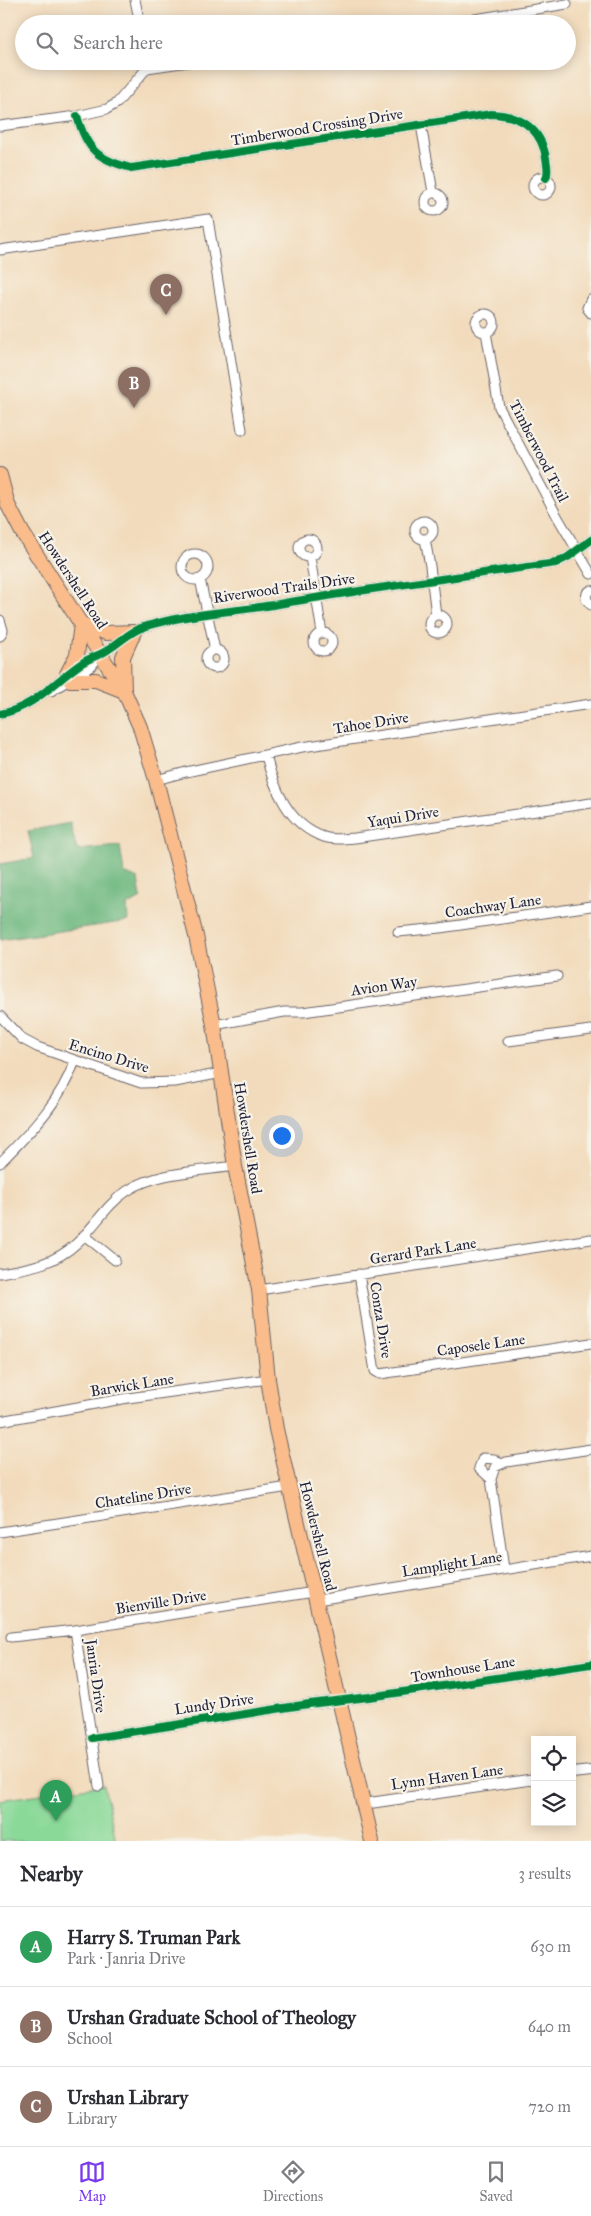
<!DOCTYPE html>
<meta charset="utf-8">
<style>
:root{--surface:#fff;--page:#f2f2f3;--text:#2b2b33;--muted:#7c7c81;--line:#e1e1e2;--accent:#7c3aed}
body{margin:0;font-family:"IM FELL Great Primer",serif;background:var(--page);color:var(--text)}
.controls{position:absolute;right:15px;bottom:15px;display:grid;overflow:hidden;border-radius:0px;box-shadow:0 2px 12px #0003}
.controls button{width:45px;height:45px;display:grid;place-items:center;padding:0;border:0;border-bottom:1px solid var(--line);background:var(--surface);color:var(--text);font:25px sans-serif}
.you{position:absolute;left:281px;top:1135px;width:18px;height:18px;margin:-12px;border:4px solid #fff;border-radius:50%;background:#1a73e8;box-shadow:0 0 0 8px #1a73e833}
.badge{display:grid;place-items:center;width:32px;height:32px;border-radius:50%;background:var(--accent);color:#fff;font-size:16px;font-weight:700}
.pin{position:absolute;translate:-50% -41px;filter:drop-shadow(0 1px 2px #0008)}
.pin::after{content:'';position:absolute;top:26px;width:18px;height:15px;background:inherit;clip-path:polygon(0 0,100% 0,50% 100%)}
.list{margin:0;padding:0;list-style:none}
h2{display:flex;justify-content:space-between;align-items:center;height:65px;margin:0;padding:0 20px;font-size:21px}
h2 small{font-size:16px;font-weight:400;color:var(--muted)}
.list li{display:grid;grid-template-columns:32px 1fr auto;gap:15px;align-items:center;box-sizing:border-box;height:80px;padding:0 20px;border-top:1px solid var(--line)}
.list b{display:block;font-size:19px;white-space:nowrap}
.list p{margin:0;font-size:16px;white-space:nowrap;color:var(--muted)}
.list em{font-size:16px;font-style:normal;color:var(--muted)}
.icon{flex:none;width:28px;height:28px;fill:none;stroke:currentColor;stroke-width:2;stroke-linecap:round;stroke-linejoin:round}
.map{position:relative;flex:none;width:591px;height:1841px;overflow:hidden}
.search{position:absolute;background:var(--surface);box-shadow:0 2px 12px #0003;left:15px;right:15px;top:15px;height:55px;display:flex;align-items:center;gap:12px;box-sizing:border-box;padding:0 18px;border-radius:28px;color:var(--muted);font-size:19px}
.sheet{height:305px;background:var(--surface)}
nav{display:flex;justify-content:space-around;align-items:center;box-sizing:border-box;height:70px;border-top:1px solid var(--line);background:var(--surface);font-size:14px;color:var(--muted)}
nav a{display:grid;justify-items:center;gap:2px}
nav .on{color:var(--accent)}
.map>svg:first-child{display:block}
</style>
<div class="map">
<svg width="591" height="1841" viewBox="0 0 591 1841">
<rect width="100%" height="100%" fill="#f7f3e8"/>
<filter id="ink" filterUnits="userSpaceOnUse"><feTurbulence type="fractalNoise" baseFrequency=".02" numOctaves="2"/><feDisplacementMap in="SourceGraphic" scale="10" xChannelSelector="R" yChannelSelector="G"/><feConvolveMatrix kernelMatrix="1 2 1 2 8 2 1 2 1" color-interpolation-filters="sRGB"/></filter>
<filter id="wash" filterUnits="userSpaceOnUse"><feTurbulence type="fractalNoise" baseFrequency=".0096" numOctaves="4" result="noise"/><feDisplacementMap in="SourceGraphic" scale="20" xChannelSelector="R" yChannelSelector="G"/><feGaussianBlur stdDeviation="1.12" result="paint"/><feColorMatrix in="noise" values="0 0 0 0 0 0 0 0 0 0 0 0 0 0 0 0 0 1.4 0 .05"/><feComposite in="paint" operator="in"/></filter>
<g filter="url(#wash)">
<rect width="100%" height="100%" fill="#f2dbbc"/>
<path fill="#8ad999" stroke="#567e6a" d="M104,1785L116,1841H0V1800Z"/>
<path fill="#6fb981" stroke="#486e5e" d="M70,823L77,850L120,846L124,873L138,879L141,898L127,906L128,921L0,940V864L34,858L28,831Z"/>
</g>
<g filter="url(#ink)">
<g fill="none" stroke-linecap="round" stroke-linejoin="round">
<g stroke="#6b6368" stroke-width="11">
<path id="minor" d="M135,0L140,24
M444,24L567,4
M77,116C87,150 97,159 131,168L491,114C520,115 541,128 546,158C547,165 549,172 546,178
M421,125L433,192
M0,126L77,116L107,109L117,103L147,68L195,61
M533 186a9 9 0 1 1 18 0a9 9 0 1 1-18 0Z
M425 202a9 9 0 1 1 18 0a9 9 0 1 1-18 0Z
M0,250L208,219L242,430
M591,299L587,308L591,313
M476 323a9 9 0 1 1 18 0a9 9 0 1 1-18 0Z
M486,332L499,407L557,516L591,574
M415 530a9 9 0 1 1 18 0a9 9 0 1 1-18 0Z
M425,539L430,566L436,615
M299 548a9 9 0 1 1 18 0a9 9 0 1 1-18 0Z
M182 567a13 13 0 1 1 26 0a13 13 0 1 1-26 0Z
M310,557L322,633
M200,579L215,650
M591,590L587,593L586,599L591,605
M429 624a9 9 0 1 1 18 0a9 9 0 1 1-18 0Z
M0,620L3,630L0,636
M314 642a9 9 0 1 1 18 0a9 9 0 1 1-18 0Z
M206 659a9 9 0 1 1 18 0a9 9 0 1 1-18 0Z
M51,691L90,667L101,655
M0,714C34,708 55,681 82,663C91,657 101,655 109,649C120,642 132,630 144,627C188,613 234,612 279,604C371,588 464,576 556,563L568,557L591,540
M266,755C273,787 289,826 324,837C333,840 344,839 355,838L591,803
M156,780L186,772L302,747L591,704
M398,932L440,928L591,906
M0,1016L22,1039L37,1047L141,1083L175,1082L222,1073
M214,1025L284,1012H303L557,976
M508,1041L591,1030
M0,1163C31,1131 59,1104 75,1061
M84,1235L115,1260
M0,1273C29,1268 55,1264 77,1243C95,1226 107,1204 127,1191C155,1172 203,1171 235,1166
M359,1274L375,1371L380,1374L591,1343
M259,1290L591,1239
M0,1421L128,1398L268,1379
M491,1479L479,1468L483,1458L494,1459L500,1464
M0,1532L289,1487
M504,1569L491,1479L495,1467L506,1462L591,1449
M317,1600L591,1556
M75,1630L99,1786
M11,1637L75,1630L314,1592
M92,1738L309,1704L369,1697L591,1664"/>
</g>
<g stroke="#6b6368" stroke-width="12">
<path id="tertiary" d="M572,1773L591,1771
M363,1804L535,1779"/>
</g>
<g stroke="#6b6368" stroke-width="16">
<path id="primary" d="M0,475L8,505L22,532L124,691L140,727L156,780L196,936L214,1025L235,1166L259,1290L268,1379L276,1429L372,1841
M82,624L106,633L134,632
M67,674L77,655L81,624
M70,680H96L124,691
M124,690L123,657L134,632"/>
</g>
<use href="#minor" stroke="#fff" stroke-width="9"/>
<use href="#tertiary" stroke="#fff" stroke-width="10"/>
<use href="#primary" stroke="#f9bc8a" stroke-width="14"/>
<g stroke="#f7f3e8" stroke-width="11">
<path id="cycleway" d="M77,116C87,150 97,159 131,168L491,114C520,115 541,128 546,158C547,165 549,172 546,178
M0,714C34,708 55,681 82,663C91,657 101,655 109,649C120,642 132,630 144,627C188,613 234,612 279,604C371,588 464,576 556,563L568,557L591,540
M92,1738L309,1704L369,1697L591,1664"/>
</g>
<use href="#cycleway" stroke="#00873e" stroke-width="8"/>
</g>
</g>
<g text-anchor="middle" dominant-baseline="central" stroke-width="4.5" stroke-linejoin="round" paint-order="stroke">
<g font-size="15" fill="#22223b" stroke="#f7f3e8">
<text transform="translate(317 127) rotate(-9)">Timberwood Crossing Drive</text>
<text transform="translate(539 451) rotate(63)">Timberwood Trail</text>
<text transform="translate(73 580) rotate(57)">Howdershell Road</text>
<text transform="translate(284 588) rotate(-8)">Riverwood Trails Drive</text>
<text transform="translate(371 723) rotate(-9)">Tahoe Drive</text>
<text transform="translate(403 817) rotate(-9)">Yaqui Drive</text>
<text transform="translate(493 906) rotate(-8)">Coachway Lane</text>
<text transform="translate(384 986) rotate(-8)">Avion Way</text>
<text transform="translate(109 1056) rotate(17)">Encino Drive</text>
<text transform="translate(248 1138) rotate(81)">Howdershell Road</text>
<text transform="translate(423 1251) rotate(-9)">Gerard Park Lane</text>
<text transform="translate(381 1320) rotate(81)">Conza Drive</text>
<text transform="translate(481 1345) rotate(-8)">Caposele Lane</text>
<text transform="translate(132 1385) rotate(-9)">Barwick Lane</text>
<text transform="translate(143 1496) rotate(-9)">Chateline Drive</text>
<text transform="translate(318 1536) rotate(76)">Howdershell Road</text>
<text transform="translate(452 1564) rotate(-9)">Lamplight Lane</text>
<text transform="translate(161 1602) rotate(-9)">Bienville Drive</text>
<text transform="translate(463 1669) rotate(-9)">Townhouse Lane</text>
<text transform="translate(96 1676) rotate(82)">Janria Drive</text>
<text transform="translate(214 1704) rotate(-8)">Lundy Drive</text>
<text transform="translate(447 1777) rotate(-8)">Lynn Haven Lane</text>
</g>
</g>
</svg>
<div class="controls">
<button><svg class="icon" aria-label="locate" viewBox="0 0 24 24"><circle cx="12" cy="12" r="6"/><path d="M12 2v4M12 18v4M2 12h4M18 12h4"/></svg></button>
<button><svg class="icon" aria-label="layers" viewBox="0 0 24 24"><path d="M12 4l9 5-9 5-9-5zM3 14l9 5 9-5"/></svg></button>
</div>
<div class="you"></div>
<div class="pin badge" style="left:56px;top:1821px;background:#2e9e5b">A</div>
<div class="pin badge" style="left:134px;top:408px;background:#8d6e63">B</div>
<div class="pin badge" style="left:166px;top:315px;background:#8d6e63">C</div>
<div class="search"><svg class="icon" aria-label="search" viewBox="0 0 24 24"><circle cx="10" cy="10" r="6"/><path d="M15 15l6 6"/></svg>Search here</div>
</div>
<section class="sheet">
<h2>Nearby<small>3 results</small></h2>
<ul class="list">
<li><span class="badge" style="background:#2e9e5b">A</span><div><b>Harry S. Truman Park</b><p>Park · Janria Drive</p></div><em>630 m</em></li>
<li><span class="badge" style="background:#8d6e63">B</span><div><b>Urshan Graduate School of Theology</b><p>School</p></div><em>640 m</em></li>
<li><span class="badge" style="background:#8d6e63">C</span><div><b>Urshan Library</b><p>Library</p></div><em>720 m</em></li>
</ul>
</section>
<nav>
<a class="on"><svg class="icon" aria-label="map" viewBox="0 0 24 24"><path d="M3 6l6-2 6 2 6-2v14l-6 2-6-2-6 2zM9 4v14M15 6v14"/></svg>Map</a>
<a><svg class="icon" aria-label="directions" viewBox="0 0 24 24"><path d="M12 3l9 9-9 9-9-9zM9 14v-3h6M13 9l2 2-2 2"/></svg>Directions</a>
<a><svg class="icon" aria-label="saved" viewBox="0 0 24 24"><path d="M7 4h10v16l-5-4-5 4z"/></svg>Saved</a>
</nav>
